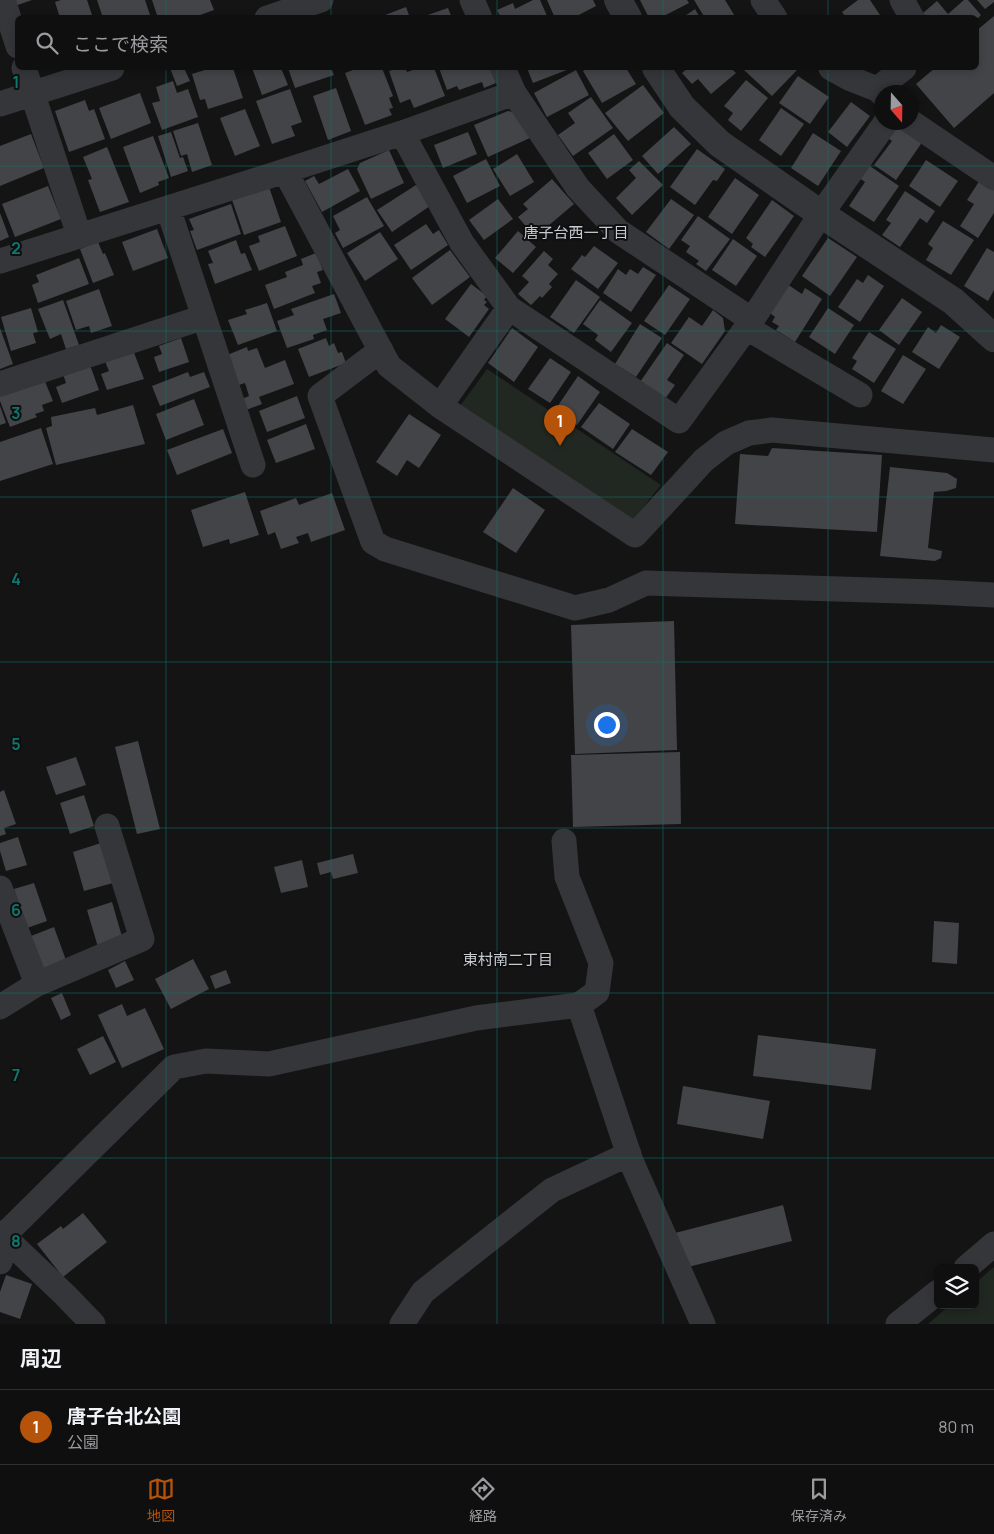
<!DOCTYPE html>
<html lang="ja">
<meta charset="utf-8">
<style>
:root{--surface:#0f0f10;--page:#181819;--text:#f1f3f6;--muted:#9b9c9f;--line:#2f2f30;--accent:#b45309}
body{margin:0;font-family:Manrope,"Noto Sans JP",sans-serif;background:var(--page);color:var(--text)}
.controls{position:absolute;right:15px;bottom:15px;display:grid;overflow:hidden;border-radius:8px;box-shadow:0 2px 8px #0003}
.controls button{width:45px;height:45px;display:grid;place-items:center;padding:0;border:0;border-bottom:1px solid var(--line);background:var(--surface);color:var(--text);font:25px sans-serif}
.compass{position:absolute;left:874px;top:85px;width:45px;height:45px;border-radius:50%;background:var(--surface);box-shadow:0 2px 8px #0003;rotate:160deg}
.you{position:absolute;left:606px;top:724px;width:18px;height:18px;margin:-12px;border:4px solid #fff;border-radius:50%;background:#1a73e8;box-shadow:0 0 0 8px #1a73e833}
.badge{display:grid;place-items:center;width:32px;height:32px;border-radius:50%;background:var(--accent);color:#fff;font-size:16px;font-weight:700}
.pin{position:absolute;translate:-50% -41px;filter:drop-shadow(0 1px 2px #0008)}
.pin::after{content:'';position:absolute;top:26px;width:18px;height:15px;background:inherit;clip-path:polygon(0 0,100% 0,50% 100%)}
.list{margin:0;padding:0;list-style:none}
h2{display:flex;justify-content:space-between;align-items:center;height:65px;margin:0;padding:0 20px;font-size:21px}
h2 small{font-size:16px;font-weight:400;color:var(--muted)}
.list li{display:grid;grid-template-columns:32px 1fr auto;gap:15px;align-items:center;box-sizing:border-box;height:75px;padding:0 20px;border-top:1px solid var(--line)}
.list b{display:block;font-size:19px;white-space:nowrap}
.list p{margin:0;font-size:16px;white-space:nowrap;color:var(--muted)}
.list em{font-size:16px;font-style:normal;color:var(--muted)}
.icon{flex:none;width:28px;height:28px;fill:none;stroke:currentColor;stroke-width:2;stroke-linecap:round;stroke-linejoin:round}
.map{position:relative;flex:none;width:994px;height:1324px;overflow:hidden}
.search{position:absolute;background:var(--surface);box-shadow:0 2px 8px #0003;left:15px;right:15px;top:15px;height:55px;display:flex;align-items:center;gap:12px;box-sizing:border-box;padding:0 18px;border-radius:8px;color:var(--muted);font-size:19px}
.sheet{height:140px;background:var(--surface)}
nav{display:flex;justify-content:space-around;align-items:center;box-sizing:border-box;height:70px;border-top:1px solid var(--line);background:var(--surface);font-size:14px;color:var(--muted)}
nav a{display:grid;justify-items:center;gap:2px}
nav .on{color:var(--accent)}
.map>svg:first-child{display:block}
</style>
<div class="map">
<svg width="994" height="1324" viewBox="0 0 994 1324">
<rect width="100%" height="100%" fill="#141415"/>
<path fill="#202821" d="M487,369L661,485L632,521L460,406Z
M994,1267V1324H928L950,1305H975V1283Z"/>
<path fill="#434448" d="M9,0H32L12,7Z
M61,0H87L93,18H60L55,2Z
M97,0H145L151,18H103Z
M152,0H210L214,10L192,18H158Z
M533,0H540L548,18H501L497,10L513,3L515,9Z
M547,0H593L596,6L573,18H555Z
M640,0H687L689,3L660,18H649Z
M694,0H725L736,18H705Z
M858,0H870L882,18H846L842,12Z
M964,0H968L981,15L978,18H927L923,13L937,1L948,14Z
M977,0H994V2L985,9Z
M406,7L410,18H380V17Z
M448,8L452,18H422V17Z
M695,9L700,18H682Z
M994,16V93L954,128L916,84L935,68H976V31Z
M170,68H184L190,81L177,86Z
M211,68H233L243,98L208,109L205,99L200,100L192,74Z
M252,68H281L288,85L262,95Z
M288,68H331L334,75L295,88Z
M358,68H382L393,96L389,98L393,108L389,109L392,115L365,125L345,73Z
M399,68H405L407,72L419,68H434L445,96L414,108L410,99L400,103L389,71Z
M439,68H490L496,83L484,88L482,82L459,90L457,86L447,90Z
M527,68H572L533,83Z
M589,68H626L636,84L602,103L583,71Z
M688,68H731L736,73L711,94L698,79L692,84L682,73Z
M746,68H799L772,96L744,70Z
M576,70L589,95L547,117L534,93Z
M798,76L829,97L810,124L779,103Z
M746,80L768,98L741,131L728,120L733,113L724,106Z
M173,81L177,93L188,89L198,117L162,130L152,103L160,101L156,87Z
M643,85L664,113L628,141L605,113Z
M336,88L351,131L328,140L313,96Z
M290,89L302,122L291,126L295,136L272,144L256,101Z
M140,93L151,123L111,139L99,108Z
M591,97L613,128L573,156L558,135L575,123L568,113Z
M85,100L89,111L94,109L105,139L69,152L55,111Z
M851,102L870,116L847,147L828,132Z
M781,108L804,124L781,156L759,140Z
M245,109L260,146L235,156L220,118Z
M508,111L522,114L532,137L488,157L474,125Z
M198,123L212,165L192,172L187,154L181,156L173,131Z
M898,123L923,141L896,180L874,165L892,141L888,138Z
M674,127L691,144L658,174L642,156Z
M171,132L180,158L183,157L188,171L171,177L158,136Z
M468,132L477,154L443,168L434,145Z
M813,133L841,151L818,186L791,168Z
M31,134L44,168L0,186V146Z
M614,134L633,160L607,179L588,153Z
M153,136L169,178L158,182L159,185L140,193L123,147Z
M107,147L129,202L100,212L88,180L92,179L83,157Z
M697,149L725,169L717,181L713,180L695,205L670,187Z
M389,150L404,183L371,199L357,169L360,163Z
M517,154L534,182L510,196L493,169Z
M486,159L500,186L467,203L453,176Z
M926,160L958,181L940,207L909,186Z
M639,161L663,185L632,215L616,198L636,178L629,170Z
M864,162L899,186L874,222L849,206L865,182L855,175Z
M348,169L360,191L322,212L305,181L314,176L319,184Z
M735,178L759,195L732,234L708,217Z
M552,179L574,204L535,237L518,217L528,209L523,204Z
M980,180L994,189V213L978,238L960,226L974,204L967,200Z
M268,184L281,222L244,235L231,197Z
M416,185L430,206L392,232L377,210Z
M48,186L61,219L15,237L2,204Z
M905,191L935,211L927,223L920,218L900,247L882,235L891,223L886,220Z
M367,197L384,226L343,248L335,233L340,230L333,216Z
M498,199L513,219L484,240L469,220Z
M671,199L694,215L669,249L646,232Z
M772,200L794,216L765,257L751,247L753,244L746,238Z
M231,204L241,234L197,250L190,231L194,230L189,219Z
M0,213L9,237L0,241Z
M698,216L730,239L706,271L696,264L699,261L686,252L690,246L681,240Z
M943,221L974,240L951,275L926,260L933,248L928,244Z
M426,224L433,234L439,230L448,245L411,270L394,245Z
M285,226L297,256L259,271L249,246L260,242L258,236Z
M157,229L168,258L133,271L122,242Z
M518,231L536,247L513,273L495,258Z
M380,232L398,259L365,281L347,253Z
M828,238L857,257L830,296L802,276Z
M733,239L757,256L736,286L712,270Z
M236,240L241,254L245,253L252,270L215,284L208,264L213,263L208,251Z
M98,242L103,254L105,253L114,275L93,283L80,249Z
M594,246L618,263L598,289L571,269L582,255L585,257Z
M987,248L994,252V290L988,301L964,286Z
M450,250L470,277L432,305L412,278Z
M544,251L553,259L548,265L558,274L549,284L552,287L542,298L540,296L531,305L518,294L529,282L522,276Z
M316,253L323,270L317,272L321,283L312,286L315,293L274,309L265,285L287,277L285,272L303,265L301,259Z
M79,258L89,284L38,303L32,285L39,282L36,275Z
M643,267L656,275L631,312L603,293L618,269L626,275L630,269L638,274Z
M868,275L884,286L860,322L838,307L857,279L863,283Z
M576,280L600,297L574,333L550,317Z
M471,284L487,296L484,300L487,302L484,305L489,309L469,337L445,319Z
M787,284L802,294L805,288L822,299L795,342L776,330L779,326L772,322L775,317L769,312Z
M669,285L690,299L665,335L644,321Z
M99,289L112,326L91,333L89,326L76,330L66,301Z
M334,294L341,313L323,319L327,330L313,335L314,339L287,348L277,321L294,315L291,309Z
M902,298L922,312L899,345L879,330Z
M63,300L79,345L66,349L61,334L50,339L38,309Z
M600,300L632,323L611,352L595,340L598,335L583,324Z
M267,303L277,331L238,345L228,320L247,314L245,310Z
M31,308L38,332L33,333L36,343L11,351L1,317Z
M828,308L854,325L835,354L809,337Z
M713,310L723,318L725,331L702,364L671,343L689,317L702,326Z
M640,324L662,338L636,377L615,364Z
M941,325L960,337L939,369L912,352L928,327L936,333Z
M0,328L13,364L0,369Z
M512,328L538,347L514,382L488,363Z
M869,332L896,349L874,383L852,369L857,361L852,358Z
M181,338L189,362L159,372L154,357L162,354L159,346Z
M326,338L329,346L334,343L338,353L342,352L346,363L309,377L298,349Z
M667,343L684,355L667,380L675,385L665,399L640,382Z
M247,347L248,351L257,348L265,368L285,360L294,384L259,397L262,404L246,410L242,399L249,396L245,383L239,385L227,355Z
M133,350L144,379L107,390L101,374L109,371L104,359Z
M903,355L926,369L903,404L881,391Z
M550,358L571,372L550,403L528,389Z
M90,365L99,390L62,403L56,387L66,383L63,374Z
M188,372L190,377L204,372L210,387L160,406L152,386Z
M578,376L600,392L577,425L555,410Z
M44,379L53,401L42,405L44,411L35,414L37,417L10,427L0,401V395Z
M297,396L305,418L267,432L259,411Z
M194,399L204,425L166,440L156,414Z
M599,403L630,424L613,449L581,427Z
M133,405L145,444L56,465L46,428L52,426L51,417L95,408L97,415Z
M0,406L6,423L0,425Z
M409,414L441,435L419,468L407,460L397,476L376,462Z
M306,424L315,449L276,463L267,440Z
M41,428L53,464L0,481V442Z
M223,429L232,453L177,475L167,450Z
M632,429L668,452L651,475L615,452Z
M772,448L882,455L877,532L735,524L740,454L768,456Z
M890,467L947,473L957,479L956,488L946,491L934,492L928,548L942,551L941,558L935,561L880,556Z
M513,488L545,510L516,553L483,532Z
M245,492L259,535L230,544L229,539L203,547L191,510Z
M332,493L345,530L311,542L308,533L296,537L299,543L281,549L275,532L268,535L260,511L296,498L299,505Z
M674,621L677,750L575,754L571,625Z
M138,741L160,829L137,834L115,747Z
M680,752L681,824L573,827L571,755Z
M76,757L86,785L56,795L46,767Z
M4,790L16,824L4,828L6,834L0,836V792Z
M84,795L94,826L70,834L60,803Z
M18,837L27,865L6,871L0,851V843Z
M101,843L113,883L84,891L73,852Z
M353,854L358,873L333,879L331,872L320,875L317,863Z
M302,860L308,887L281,893L274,867Z
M34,883L47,921L27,928L14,889Z
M112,902L123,940L98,947L87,910Z
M934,921L959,923L957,964L932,962Z
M54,927L67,963L43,971L31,936Z
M193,959L209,989L171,1009L155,979Z
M125,961L134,980L116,988L108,970Z
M226,970L231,983L215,989L210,976Z
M62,993L71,1015L61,1020L51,998Z
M122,1004L127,1016L145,1008L164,1049L122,1068L98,1015Z
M758,1035L876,1049L871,1090L753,1076Z
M103,1036L116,1062L90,1075L77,1049Z
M683,1086L770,1101L763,1139L677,1124Z
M783,1205L792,1241L684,1268L675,1233Z
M83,1213L107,1242L63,1277L37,1244L61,1226L63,1229Z
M6,1275L32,1284L20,1319L0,1312V1292Z"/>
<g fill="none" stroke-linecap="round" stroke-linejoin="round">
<path stroke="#35363a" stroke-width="25" d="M3,0L18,46
M472,0L480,18
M763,0L775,18
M902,0L912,18
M267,18L321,0
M24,68L79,235
M503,68L514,93L578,188L618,231L752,320
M831,68L849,78L877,89L882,94
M877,89L904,68
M0,104L112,68
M911,122L994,178
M402,133L462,243L509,308L679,421L752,320L821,214L886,122
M285,171L389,366L440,406L635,535L704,460L726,443L749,433L772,430L994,450
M168,208L253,465
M0,261L285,171L402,133L514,93
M747,328L860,395
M381,350L320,396L373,542L385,549L575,608L609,600L646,583L934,592L994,595
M0,384L204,317
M440,406L509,308
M564,841L567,877L601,963L597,992L579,1005
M0,888L37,984
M0,1007L37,984L142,939L107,826
M0,1233L65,1295L93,1324
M3,1236L174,1067L206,1061L269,1064L476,1018L579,1005L631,1161L703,1324
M0,1262L7,1240
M966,1268L994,1244
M402,1324L423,1292L552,1190L629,1154
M898,1324L938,1292"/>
<path stroke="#35363a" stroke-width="28" d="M618,0L628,18
M656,68L682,107L720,144L821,214L953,301L994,338"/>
</g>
<path fill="none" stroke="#0f766e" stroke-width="1" stroke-opacity="0.55" d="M166,0V18M331,0V18M497,0V18M663,0V18M828,0V18M166,68V1324M331,68V1324M497,68V1324M663,68V1324M828,68V1324M0,166H994M0,331H994M0,497H994M0,662H994M0,828H994M0,993H994M0,1158H994"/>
<g text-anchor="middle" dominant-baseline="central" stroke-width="4" stroke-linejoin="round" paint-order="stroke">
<g font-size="15" fill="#c7cbd1" stroke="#0f0f10">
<text x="576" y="232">唐子台西一丁目</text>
<text x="508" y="959">東村南二丁目</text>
</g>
</g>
<g font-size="16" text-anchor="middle" font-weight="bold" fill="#0f766e" stroke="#0f0f10" stroke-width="4" stroke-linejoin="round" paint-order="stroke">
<text x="16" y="88">1</text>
<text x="16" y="254">2</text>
<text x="16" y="419">3</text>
<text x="16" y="585">4</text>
<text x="16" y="750">5</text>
<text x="16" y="916">6</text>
<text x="16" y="1081">7</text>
<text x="16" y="1247">8</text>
</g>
</svg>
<div class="controls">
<button><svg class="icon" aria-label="layers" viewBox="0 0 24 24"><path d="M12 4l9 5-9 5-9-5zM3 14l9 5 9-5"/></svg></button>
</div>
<svg class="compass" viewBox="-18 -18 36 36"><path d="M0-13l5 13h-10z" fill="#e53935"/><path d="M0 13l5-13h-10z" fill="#9b9c9f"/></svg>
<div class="you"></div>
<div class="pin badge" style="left:560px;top:446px">1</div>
<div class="search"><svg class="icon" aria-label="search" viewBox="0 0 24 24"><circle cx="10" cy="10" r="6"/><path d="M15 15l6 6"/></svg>ここで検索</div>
</div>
<section class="sheet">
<h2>周辺<small></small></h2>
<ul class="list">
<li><span class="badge">1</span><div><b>唐子台北公園</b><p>公園</p></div><em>80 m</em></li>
</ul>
</section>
<nav>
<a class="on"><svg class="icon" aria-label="map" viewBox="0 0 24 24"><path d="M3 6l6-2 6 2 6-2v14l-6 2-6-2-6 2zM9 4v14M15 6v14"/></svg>地図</a>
<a><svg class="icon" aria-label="directions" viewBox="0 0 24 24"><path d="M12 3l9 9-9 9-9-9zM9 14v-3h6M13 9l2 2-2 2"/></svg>経路</a>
<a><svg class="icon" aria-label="saved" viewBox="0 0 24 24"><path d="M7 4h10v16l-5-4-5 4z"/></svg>保存済み</a>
</nav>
